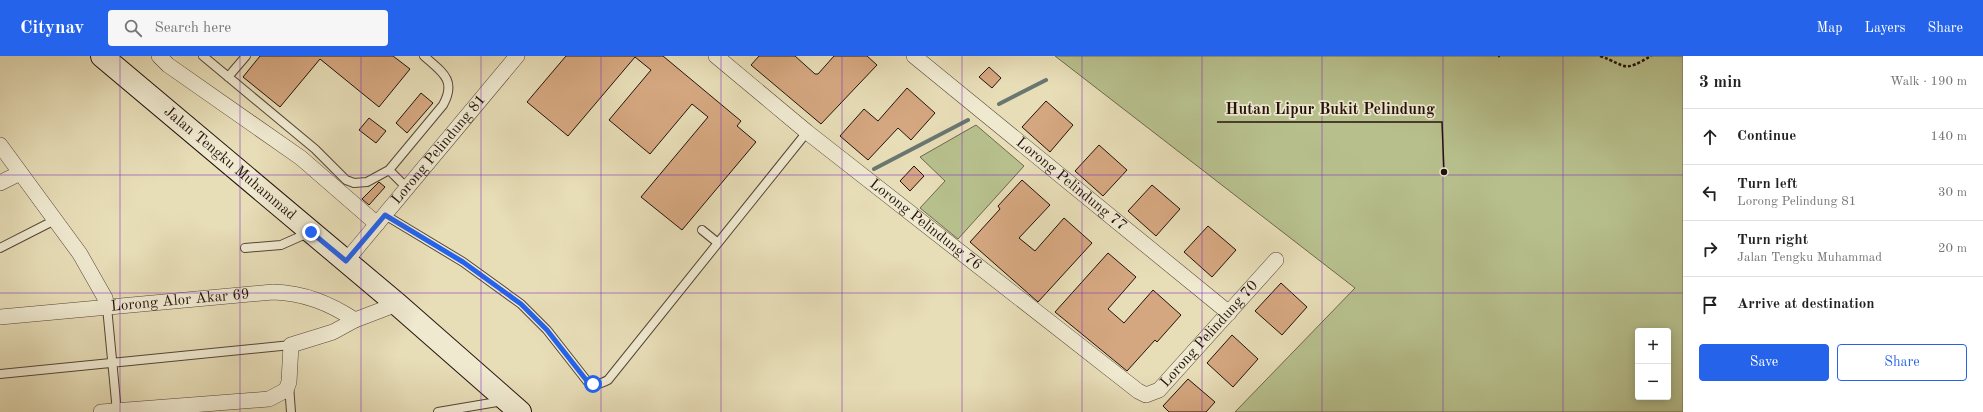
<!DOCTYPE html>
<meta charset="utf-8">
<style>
:root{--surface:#fff;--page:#f6f6f6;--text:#222;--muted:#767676;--line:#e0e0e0;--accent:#2563eb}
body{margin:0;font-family:"Old Standard TT",serif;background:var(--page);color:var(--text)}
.controls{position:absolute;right:12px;bottom:12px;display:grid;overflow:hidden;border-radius:4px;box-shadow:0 2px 10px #0003}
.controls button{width:36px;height:36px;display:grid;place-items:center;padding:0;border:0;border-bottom:1px solid var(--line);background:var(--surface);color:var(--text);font:20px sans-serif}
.stop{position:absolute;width:12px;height:12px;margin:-9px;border:3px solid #2563eb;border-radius:50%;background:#fff}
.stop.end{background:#2563eb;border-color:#fff;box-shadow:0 1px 4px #0008}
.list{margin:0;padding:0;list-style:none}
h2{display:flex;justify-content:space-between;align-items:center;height:52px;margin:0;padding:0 16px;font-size:17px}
h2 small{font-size:13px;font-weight:400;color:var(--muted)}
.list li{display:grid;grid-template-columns:26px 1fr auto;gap:12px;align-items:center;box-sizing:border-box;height:56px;padding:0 16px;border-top:1px solid var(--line)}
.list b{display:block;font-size:15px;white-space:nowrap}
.list p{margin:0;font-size:13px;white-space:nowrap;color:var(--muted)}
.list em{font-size:13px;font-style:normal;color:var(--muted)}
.actions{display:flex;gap:8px;padding:12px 16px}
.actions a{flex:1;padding:9px 0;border:1px solid var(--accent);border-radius:4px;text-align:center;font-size:14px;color:var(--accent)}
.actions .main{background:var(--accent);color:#fff}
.icon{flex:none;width:22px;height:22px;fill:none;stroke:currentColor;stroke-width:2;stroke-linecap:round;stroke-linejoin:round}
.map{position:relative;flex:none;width:1683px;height:356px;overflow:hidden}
header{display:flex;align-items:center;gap:24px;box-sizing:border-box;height:56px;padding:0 20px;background:var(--accent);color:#fff}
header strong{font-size:19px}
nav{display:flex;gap:22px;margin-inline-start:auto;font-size:14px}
.search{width:280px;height:36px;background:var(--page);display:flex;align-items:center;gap:10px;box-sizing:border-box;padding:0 14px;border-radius:4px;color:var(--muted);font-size:15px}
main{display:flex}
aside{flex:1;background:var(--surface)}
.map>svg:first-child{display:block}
</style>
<header>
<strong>Citynav</strong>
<div class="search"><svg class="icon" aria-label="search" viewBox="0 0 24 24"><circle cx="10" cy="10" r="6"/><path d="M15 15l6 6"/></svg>Search here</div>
<nav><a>Map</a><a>Layers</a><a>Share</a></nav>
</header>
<main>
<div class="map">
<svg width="1683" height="356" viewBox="0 0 1683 356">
<rect width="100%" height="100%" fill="#e7ddb7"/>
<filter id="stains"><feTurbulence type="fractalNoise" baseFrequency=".005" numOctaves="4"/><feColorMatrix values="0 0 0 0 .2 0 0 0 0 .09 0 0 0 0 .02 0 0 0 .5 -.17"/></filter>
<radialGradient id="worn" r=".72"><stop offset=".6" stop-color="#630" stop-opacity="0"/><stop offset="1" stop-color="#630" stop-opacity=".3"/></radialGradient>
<path fill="#b7c08d" stroke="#6d694c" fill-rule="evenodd" d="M1055,0H1683V356H1235L1355,232ZM1638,275H1668V341H1638Z
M976,69L1024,110L958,183L920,152L945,125L920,101Z"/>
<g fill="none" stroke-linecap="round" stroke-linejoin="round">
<path stroke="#697770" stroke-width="4" d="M999,48L1046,24
M874,113L968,64"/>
</g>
<path fill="#d5a780" stroke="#23120b" d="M260,0H393L410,13L379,51L320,3L280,51L243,21Z
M566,0H663L741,65L737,70L756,86L682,174L641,141L708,61L692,48L650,98L609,64L651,14L635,1L568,80L527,46Z
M759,0H795L815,18H818L834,0H867L877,9L821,68L751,9Z
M989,11L1001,22L992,32L979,21Z
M907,32L935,57L911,84L898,72L868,104L840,80L864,53L878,65Z
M421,37L433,47L407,77L396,67Z
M1046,45L1073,69L1050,96L1022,71Z
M369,62L386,75L376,87L359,74Z
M1099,89L1127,114L1103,140L1075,115Z
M914,110L924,120L910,135L900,125Z
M1022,124L1050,149L1019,182L1035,195L1064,162L1092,187L1038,246L970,186L1000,153L998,150Z
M379,126L385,131L369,149L362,143Z
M1152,129L1180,153L1156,180L1128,155Z
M1208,170L1236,194L1212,221L1184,196Z
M1108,197L1136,221L1108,253L1124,267L1153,234L1181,259L1157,286L1155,284L1127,315L1055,256Z
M1281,227L1307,251L1282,279L1255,255Z
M1232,279L1258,303L1233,331L1207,307Z
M1188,323L1215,346L1206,356H1169L1163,350Z"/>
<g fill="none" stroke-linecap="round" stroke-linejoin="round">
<g stroke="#544536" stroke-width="10">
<path id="service" d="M203,0L315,93L346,124L354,127L367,126L389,114L443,49C457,24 442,16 424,0
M228,21L246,0
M389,114L407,132
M385,159L463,206L521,248L547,274L587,325C595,330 600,328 608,324L807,76
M702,174L718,187
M0,192L55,164
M245,192L281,189L308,177
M107,251L117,356
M0,318L291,289
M289,329L291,356
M438,356L503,345"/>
</g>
<g stroke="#544536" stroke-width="16">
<g id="minor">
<path d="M159,0L168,9L301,102L377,168"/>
<path id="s1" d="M716,0L807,76L1138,335L1146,339L1159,334L1276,204"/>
<path id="s2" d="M914,0L1229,257"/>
<path d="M0,89L80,198L105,242L107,251"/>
<path d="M0,127L20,117"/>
<path id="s3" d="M346,205L517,0"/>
<path id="s4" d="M0,261L273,236C304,237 329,247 355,264"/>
<path d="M101,356L269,343L286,334L289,326L291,289L333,276L355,264L397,248"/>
</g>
</g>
<g stroke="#23120b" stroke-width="24">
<g id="secondary">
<path id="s5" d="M102,0L397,248L520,356"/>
</g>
</g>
<path stroke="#23120b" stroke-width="2.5" stroke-dasharray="3 2" stroke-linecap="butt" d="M1498,0H1500
M1600,0C1628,10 1622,17 1651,0"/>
<use href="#service" stroke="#efe9d0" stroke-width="8"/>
<use href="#minor" stroke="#efe9d0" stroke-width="15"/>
<use href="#secondary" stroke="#efe9d0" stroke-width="22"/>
</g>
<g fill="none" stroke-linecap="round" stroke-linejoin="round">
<path stroke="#2563eb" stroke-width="5" d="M311,176L346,205L385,159L463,206L521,248L547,274L587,325L593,328"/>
</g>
<path fill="none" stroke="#7b2cbf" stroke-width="1" stroke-opacity="0.55" d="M120,0V356M240,0V356M361,0V356M481,0V356M601,0V356M721,0V356M842,0V356M962,0V356M1082,0V356M1202,0V356M1322,0V356M1443,0V356M1563,0V356M0,119H1683M0,237H1683"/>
<g text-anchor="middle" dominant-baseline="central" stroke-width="3.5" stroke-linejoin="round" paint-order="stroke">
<g font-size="15" fill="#23120b" stroke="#efe9d0">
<text stroke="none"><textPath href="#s3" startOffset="145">Lorong Pelindung 81</textPath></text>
<text stroke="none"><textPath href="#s5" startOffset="167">Jalan Tengku Muhammad</textPath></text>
<text stroke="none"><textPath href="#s2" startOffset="203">Lorong Pelindung 77</textPath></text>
<text stroke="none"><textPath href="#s1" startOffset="269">Lorong Pelindung 76</textPath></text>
<text stroke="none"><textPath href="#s4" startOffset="181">Lorong Alor Akar 69</textPath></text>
<text stroke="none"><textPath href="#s1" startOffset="637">Lorong Pelindung 70</textPath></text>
</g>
</g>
<path fill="none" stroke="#23120b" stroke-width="1.5" d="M1444 116L1442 66H1217"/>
<circle fill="#23120b" stroke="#efe9d0" stroke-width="1.5" cx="1444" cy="116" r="4"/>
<g font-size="16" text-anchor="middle" font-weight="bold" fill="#23120b" stroke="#efe9d0" stroke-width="3.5" stroke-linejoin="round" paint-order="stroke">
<text x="1330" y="58">Hutan Lipur Bukit Pelindung</text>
</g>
<rect width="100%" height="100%" filter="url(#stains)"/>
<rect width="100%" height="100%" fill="url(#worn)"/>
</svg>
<div class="controls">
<button>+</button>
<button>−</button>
</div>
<div class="stop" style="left:593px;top:328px"></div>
<div class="stop end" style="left:311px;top:176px"></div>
</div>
<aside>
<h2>3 min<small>Walk · 190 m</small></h2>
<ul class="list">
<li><svg class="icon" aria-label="ahead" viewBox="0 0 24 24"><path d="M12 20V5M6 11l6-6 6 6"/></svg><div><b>Continue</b></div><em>140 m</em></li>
<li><svg class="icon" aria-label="left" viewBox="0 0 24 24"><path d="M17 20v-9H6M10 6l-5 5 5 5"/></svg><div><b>Turn left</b><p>Lorong Pelindung 81</p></div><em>30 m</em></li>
<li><svg class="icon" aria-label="right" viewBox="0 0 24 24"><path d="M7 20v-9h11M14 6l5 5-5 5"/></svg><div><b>Turn right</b><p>Jalan Tengku Muhammad</p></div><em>20 m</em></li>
<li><svg class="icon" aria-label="arrive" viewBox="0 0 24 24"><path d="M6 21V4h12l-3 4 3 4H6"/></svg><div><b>Arrive at destination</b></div></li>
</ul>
<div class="actions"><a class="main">Save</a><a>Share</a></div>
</aside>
</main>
